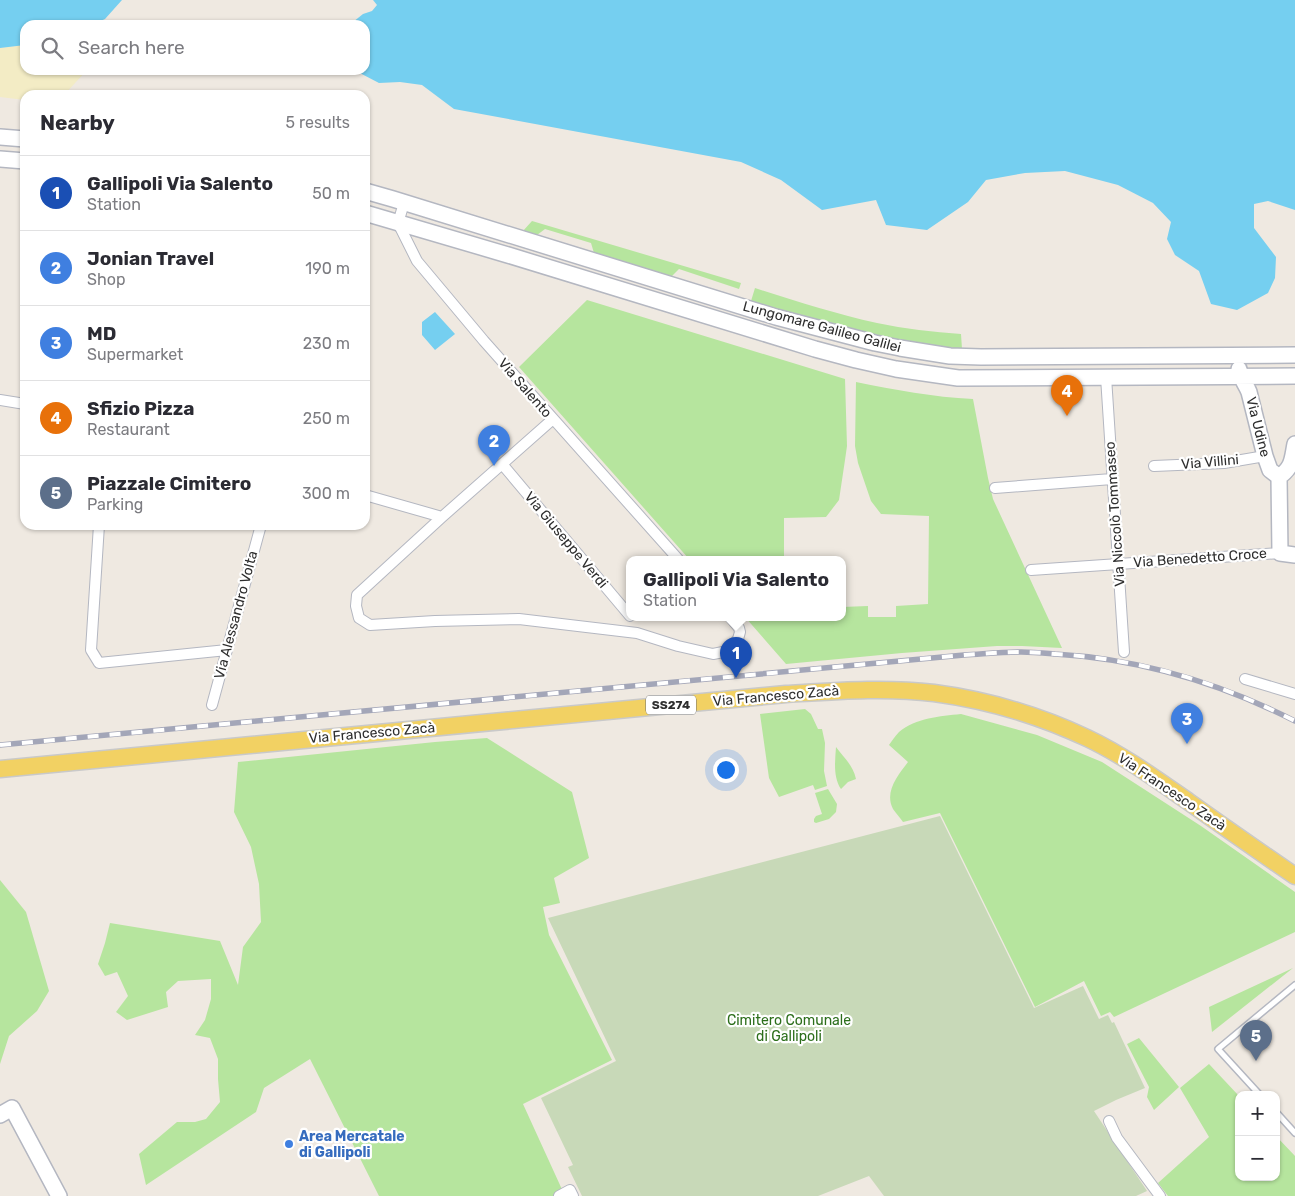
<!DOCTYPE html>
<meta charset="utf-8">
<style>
:root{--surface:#fff;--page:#f7f7f7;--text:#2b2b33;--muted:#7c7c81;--line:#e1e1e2;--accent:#ea580c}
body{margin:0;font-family:Rubik,sans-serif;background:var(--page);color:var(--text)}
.controls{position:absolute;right:15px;bottom:15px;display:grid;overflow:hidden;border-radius:10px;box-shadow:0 1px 4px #0004}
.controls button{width:45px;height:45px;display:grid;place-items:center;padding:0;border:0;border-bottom:1px solid var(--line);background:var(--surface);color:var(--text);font:25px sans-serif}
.you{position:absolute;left:725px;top:769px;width:18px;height:18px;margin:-12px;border:4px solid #fff;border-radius:50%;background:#1a73e8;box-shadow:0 0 0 8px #1a73e833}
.badge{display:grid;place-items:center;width:32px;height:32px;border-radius:50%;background:var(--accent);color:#fff;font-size:16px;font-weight:700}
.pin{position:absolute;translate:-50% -41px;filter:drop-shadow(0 1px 2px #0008)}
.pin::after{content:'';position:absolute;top:26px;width:18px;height:15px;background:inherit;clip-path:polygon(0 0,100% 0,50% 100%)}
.popup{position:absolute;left:626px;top:556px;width:220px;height:65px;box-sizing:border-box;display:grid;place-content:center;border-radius:10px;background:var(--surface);filter:drop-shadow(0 1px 4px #0005);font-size:16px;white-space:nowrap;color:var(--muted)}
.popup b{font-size:19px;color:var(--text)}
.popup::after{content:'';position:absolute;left:50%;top:100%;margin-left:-10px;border:10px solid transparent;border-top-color:var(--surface)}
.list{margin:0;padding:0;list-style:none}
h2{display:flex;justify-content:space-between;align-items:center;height:65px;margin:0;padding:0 20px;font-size:21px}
h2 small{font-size:16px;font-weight:400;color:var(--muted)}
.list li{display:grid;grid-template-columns:32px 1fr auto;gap:15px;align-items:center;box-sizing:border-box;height:75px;padding:0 20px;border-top:1px solid var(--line)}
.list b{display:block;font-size:19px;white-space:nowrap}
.list p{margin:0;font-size:16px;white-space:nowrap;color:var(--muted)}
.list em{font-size:16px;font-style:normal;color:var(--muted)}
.icon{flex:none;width:28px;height:28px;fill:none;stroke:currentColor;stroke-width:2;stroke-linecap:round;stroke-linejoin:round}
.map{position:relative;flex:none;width:1295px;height:1196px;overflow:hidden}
.search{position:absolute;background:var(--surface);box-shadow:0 1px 4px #0004;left:20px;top:20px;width:350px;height:55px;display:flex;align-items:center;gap:12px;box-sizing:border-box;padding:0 18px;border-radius:15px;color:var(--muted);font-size:19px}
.panel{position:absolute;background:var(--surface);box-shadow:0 1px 4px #0004;left:20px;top:90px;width:350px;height:440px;border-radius:15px}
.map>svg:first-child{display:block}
</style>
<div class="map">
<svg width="1295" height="1196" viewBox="0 0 1295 1196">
<rect width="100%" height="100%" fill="#efe9e1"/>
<path fill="#b6e59e" d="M532,221L741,283L739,289L679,269L671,277L594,253L591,243L545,229L537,235L522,232Z
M755,288C795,301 836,314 877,323C905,329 933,332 961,334L962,349C941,346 920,344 900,341C849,331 800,316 751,301Z
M587,300L845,379L847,446L845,460L839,500L826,517L784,518V559H689L519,367Z
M856,382C895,390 933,397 973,399L988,478L993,499L1062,648L1022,646H997L902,653L786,664L745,617H842V607L868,606V617H896V606L928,604L929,516L881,514L871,501L858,463L855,446Z
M805,709L811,714L818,729H822L825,743L824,771L827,786L815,790L813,785L779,797L769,778L760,714Z
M961,714L1037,735L1102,762L1201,826L1295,892V932L1114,1017L1110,1012L1101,1016L1084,981L1035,1007L940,813L903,822C900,818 896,813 893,809C884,792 898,775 908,762L889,745C892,741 895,736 899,732C916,718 940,716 961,714Z
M487,738L572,792L589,858L554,878L560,903L543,907L549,935L612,1060L523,1104L565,1196H379L310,1059L264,1088L256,1112L146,1185L139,1154L177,1122H195L206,1119L220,1102L218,1079V1059L210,1038L195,1035L205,1020L211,999V979L178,981L166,992L168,1007L127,1020L116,1012L128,996L117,972L105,976L98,964L105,943L110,923L220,941L238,985L243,947L261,922L259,884L251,847L234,812L238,762L435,742Z
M836,747C844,758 853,765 856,779L848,782L841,789C833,777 835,761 836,747Z
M828,789L837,804L836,812L829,819L816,823L814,822V819L816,816L822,814L815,793Z
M0,880L26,912L49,991L37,1011L9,1036L0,1064Z
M1293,968L1212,1032L1209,1007Z
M1139,1038L1179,1087L1154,1110L1147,1097L1149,1087L1127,1044Z
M1209,1064L1239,1096V1177H1276V1136L1295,1156V1196H1168L1158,1183L1209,1137L1180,1088Z"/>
<path fill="#f3ecc5" d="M25,45V70H87L64,95H25V100L0,97V48Z"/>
<path fill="#c8d9b8" d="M940,816L1034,1008L1083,986L1099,1019L1108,1015L1112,1023L1114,1022L1145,1088L1116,1100L1094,1111L1147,1191L1136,1196H884L869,1176L818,1196H582L568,1167L573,1165L541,1098L616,1061L548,918Z"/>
<path fill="#75cff0" d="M0,0H122L105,19L91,25H25V45L0,48Z
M373,0H1295V210L1268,201L1254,204V228L1276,257L1275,278L1268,293L1237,310L1211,304L1199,271L1175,255L1167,239L1171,222L1153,203L1118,185L1065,171L1025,173L986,180L968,202L927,230L886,225L876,200L822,210L781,180L741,162L454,109L422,85L400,82L379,83L354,70H365V25H344L353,22L363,14L372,11L377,5Z
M435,312L455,334L435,350L422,335V322Z"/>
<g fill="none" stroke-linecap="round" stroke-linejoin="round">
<g stroke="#b4b7c1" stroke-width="8">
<path id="lane" d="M1260,1095L1218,1049L1295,985
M1276,1112L1295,1133"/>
</g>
<g stroke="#b4b7c1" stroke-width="12">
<path id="street" d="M404,203L398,223L417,261L484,341L678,559
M1106,377L1124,652
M0,400L25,404
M553,419L442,517L357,595L356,606L359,618L370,625L435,621L519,619L637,633L678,646L713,654L723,652L728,650L738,639L740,632L739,628L730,617
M502,464L630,616
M1154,466L1224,463L1265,456
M995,488L1112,479
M365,495L442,517
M99,525L91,650L99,663L227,650
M1031,570L1280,553
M1245,679L1295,694
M212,705L261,525
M1109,1121L1117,1138L1160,1196
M559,1196L570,1190L573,1196"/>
</g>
<g stroke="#b4b7c1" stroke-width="18">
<path id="secondary" d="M0,137L25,139
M0,159L25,161
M365,191L393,199L776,317L875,343L900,348L950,356L981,357L1295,355
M365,213L508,255L815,349L856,360L896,369L958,378L1295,376
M1239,369C1240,378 1246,384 1249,392L1265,456L1270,470L1279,477L1280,553L1295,555
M1279,477C1293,467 1292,459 1295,444
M0,1115L12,1108L59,1196"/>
</g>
<g stroke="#c9c9c9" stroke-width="19">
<path id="primary" d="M0,769L786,694C836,691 885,687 934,693C987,700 1038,715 1087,738C1123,755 1156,779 1189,802C1224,827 1260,852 1295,876"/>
</g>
<use href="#lane" stroke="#fff" stroke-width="5"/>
<use href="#street" stroke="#fff" stroke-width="10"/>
<use href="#secondary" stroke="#fff" stroke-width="15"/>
<use href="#primary" stroke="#f2d163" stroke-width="16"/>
<g stroke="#a3a6b8" stroke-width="5.5">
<path id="rail" d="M0,745L964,655C983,654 1002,652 1021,652C1032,652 1043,653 1055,654C1141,659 1218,682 1295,721"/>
</g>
<use href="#rail" stroke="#fff" stroke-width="4" stroke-dasharray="11" stroke-linecap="butt"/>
</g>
<circle fill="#3f7fe0" stroke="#fff" stroke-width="2" cx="289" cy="1144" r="5"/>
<g text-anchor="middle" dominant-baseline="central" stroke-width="4.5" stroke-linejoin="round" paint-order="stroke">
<rect fill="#fff" stroke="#6d6d6d" stroke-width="1" x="646" y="695.5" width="50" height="19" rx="4"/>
<g font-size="12" font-weight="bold" fill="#2e2e2e">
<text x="671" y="705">SS274</text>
</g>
<g font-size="14" fill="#2e2e2e" stroke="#fff">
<text transform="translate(822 327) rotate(15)">Lungomare Galileo Galilei</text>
<text transform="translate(525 388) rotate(49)">Via Salento</text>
<text transform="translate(1258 427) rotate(76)">Via Udine</text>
<text transform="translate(1210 462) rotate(-5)">Via Villini</text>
<text transform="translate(1115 514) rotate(-94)">Via Niccolò Tommaseo</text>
<text transform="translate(566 540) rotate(50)">Via Giuseppe Verdi</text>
<text transform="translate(1200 558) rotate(-4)">Via Benedetto Croce</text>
<text transform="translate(236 615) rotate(-75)">Via Alessandro Volta</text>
<text transform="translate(776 696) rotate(-5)">Via Francesco Zacà</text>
<text transform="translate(372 733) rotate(-5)">Via Francesco Zacà</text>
<text transform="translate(1172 792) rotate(34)">Via Francesco Zacà</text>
</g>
<g font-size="14" fill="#2c6e1b" stroke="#fff">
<text x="789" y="1020">Cimitero Comunale<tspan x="789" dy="16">di Gallipoli</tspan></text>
</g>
<g font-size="14" font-weight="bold" fill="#366cbe" stroke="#fff" text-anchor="start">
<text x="299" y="1136">Area Mercatale<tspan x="299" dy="16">di Gallipoli</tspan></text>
</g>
</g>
</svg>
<div class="controls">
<button>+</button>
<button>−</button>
</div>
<div class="you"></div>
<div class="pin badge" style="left:736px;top:678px;background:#1a4fb4">1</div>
<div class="popup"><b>Gallipoli Via Salento</b>Station</div>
<div class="pin badge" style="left:494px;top:466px;background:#3f7fe0">2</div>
<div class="pin badge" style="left:1187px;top:744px;background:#3f7fe0">3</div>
<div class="pin badge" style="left:1067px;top:416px;background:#e8710a">4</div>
<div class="pin badge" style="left:1256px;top:1061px;background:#5c6f8a">5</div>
<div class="search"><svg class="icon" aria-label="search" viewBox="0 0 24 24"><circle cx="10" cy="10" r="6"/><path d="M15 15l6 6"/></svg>Search here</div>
<section class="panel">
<h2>Nearby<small>5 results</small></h2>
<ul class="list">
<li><span class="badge" style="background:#1a4fb4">1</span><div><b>Gallipoli Via Salento</b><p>Station</p></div><em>50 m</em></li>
<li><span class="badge" style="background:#3f7fe0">2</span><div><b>Jonian Travel</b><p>Shop</p></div><em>190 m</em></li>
<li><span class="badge" style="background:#3f7fe0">3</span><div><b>MD</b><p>Supermarket</p></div><em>230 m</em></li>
<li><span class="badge" style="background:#e8710a">4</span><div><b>Sfizio Pizza</b><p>Restaurant</p></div><em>250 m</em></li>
<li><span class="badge" style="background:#5c6f8a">5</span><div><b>Piazzale Cimitero</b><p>Parking</p></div><em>300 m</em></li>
</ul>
</section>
</div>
